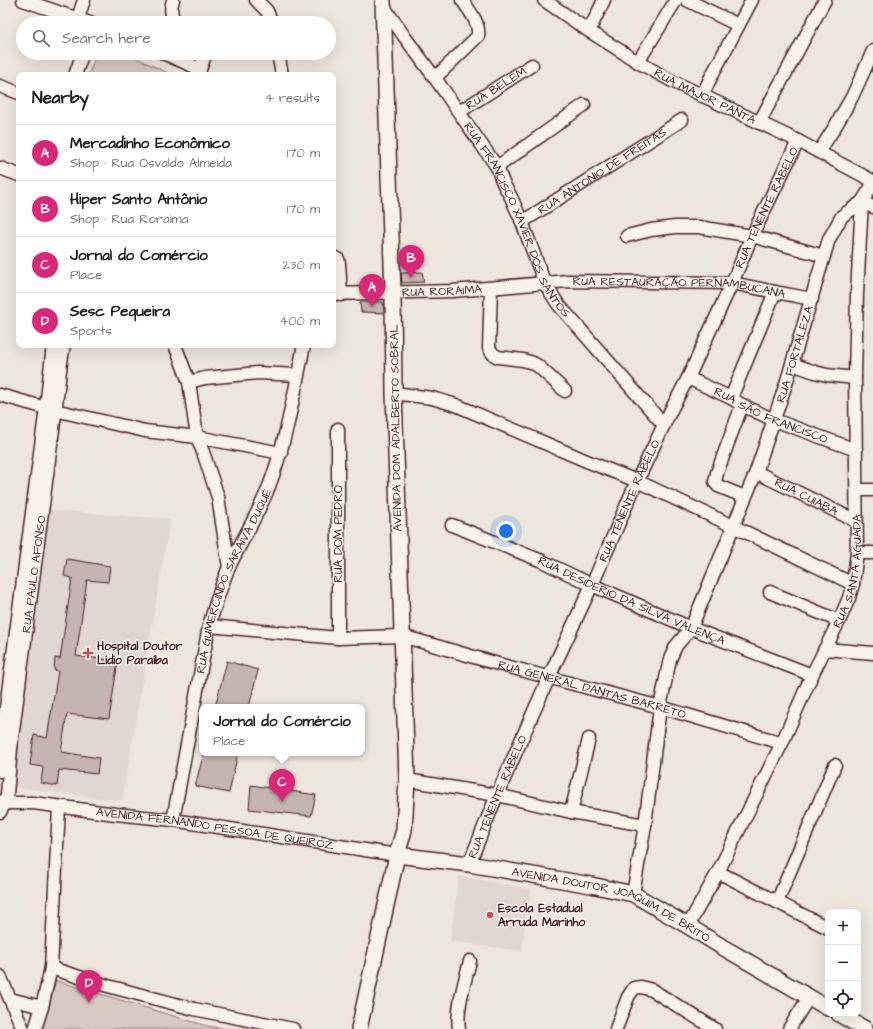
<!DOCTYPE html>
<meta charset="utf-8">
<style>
:root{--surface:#fff;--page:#f6f6f6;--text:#202124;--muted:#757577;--line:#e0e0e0;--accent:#db2777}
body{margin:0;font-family:"Architects Daughter",sans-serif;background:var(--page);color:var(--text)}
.controls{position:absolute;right:12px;bottom:12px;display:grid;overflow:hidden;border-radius:8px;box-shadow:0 4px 16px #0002}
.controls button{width:36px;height:36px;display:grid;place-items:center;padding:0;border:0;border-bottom:1px solid var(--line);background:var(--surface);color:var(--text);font:20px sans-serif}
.you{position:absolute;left:506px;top:531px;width:14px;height:14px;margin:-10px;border:3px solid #fff;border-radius:50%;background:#1a73e8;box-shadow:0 0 0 6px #1a73e833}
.badge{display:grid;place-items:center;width:26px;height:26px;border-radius:50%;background:var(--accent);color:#fff;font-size:13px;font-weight:700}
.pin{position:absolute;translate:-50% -33px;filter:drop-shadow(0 1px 2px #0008)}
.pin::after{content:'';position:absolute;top:21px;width:14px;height:12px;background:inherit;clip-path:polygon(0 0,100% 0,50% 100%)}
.popup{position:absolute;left:199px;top:704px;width:166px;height:52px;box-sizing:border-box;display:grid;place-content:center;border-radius:8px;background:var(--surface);filter:drop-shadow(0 1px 3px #0005);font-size:13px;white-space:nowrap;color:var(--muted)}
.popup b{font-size:15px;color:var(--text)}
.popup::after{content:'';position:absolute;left:50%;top:100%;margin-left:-8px;border:8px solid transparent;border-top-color:var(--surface)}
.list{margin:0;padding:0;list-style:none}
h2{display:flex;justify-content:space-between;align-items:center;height:52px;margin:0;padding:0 16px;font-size:17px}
h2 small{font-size:13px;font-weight:400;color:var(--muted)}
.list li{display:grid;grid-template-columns:26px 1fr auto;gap:12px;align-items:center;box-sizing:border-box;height:56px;padding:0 16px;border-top:1px solid var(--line)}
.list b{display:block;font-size:15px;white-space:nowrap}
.list p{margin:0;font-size:13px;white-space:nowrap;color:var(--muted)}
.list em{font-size:13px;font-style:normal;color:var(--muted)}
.icon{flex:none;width:22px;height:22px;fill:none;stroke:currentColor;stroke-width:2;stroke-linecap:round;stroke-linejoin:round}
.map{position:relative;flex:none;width:873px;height:1029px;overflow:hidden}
.search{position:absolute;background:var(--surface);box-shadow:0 4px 16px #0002;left:16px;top:16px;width:320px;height:44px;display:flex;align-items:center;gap:10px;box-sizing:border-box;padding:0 14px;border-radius:22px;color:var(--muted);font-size:15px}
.panel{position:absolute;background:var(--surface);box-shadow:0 4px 16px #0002;left:16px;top:72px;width:320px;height:276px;border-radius:8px}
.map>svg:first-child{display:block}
</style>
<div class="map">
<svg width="873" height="1029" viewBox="0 0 873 1029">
<rect width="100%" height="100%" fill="#ece6dd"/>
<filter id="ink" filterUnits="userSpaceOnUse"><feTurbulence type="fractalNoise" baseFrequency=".025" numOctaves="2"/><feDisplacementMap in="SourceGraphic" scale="8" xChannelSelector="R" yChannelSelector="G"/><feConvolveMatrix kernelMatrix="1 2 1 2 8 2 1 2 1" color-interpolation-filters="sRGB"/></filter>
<g filter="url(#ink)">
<path fill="#e0d7d0" d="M47,510L170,519L122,801L12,787Z
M459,876L531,889L521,951L450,941Z"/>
<path fill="#d5c9c2" stroke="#907476" d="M97,53H126L172,75H88Z
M54,980L207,1026L228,1029H41Z"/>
<path fill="#c4b5b0" stroke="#4a1f2b" d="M422,272L424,282L402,283L401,273Z
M360,302H383L384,313L361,312Z
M67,559L110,566L108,582L87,580L76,656L118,661L109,719L67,714L61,752L99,758L97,774L59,770L57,786L41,783L43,767L30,765L34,735L47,738L58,671L54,670L55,658L60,659L72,578L64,576Z
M227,661L258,670L249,707H215Z
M204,753H238L229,793L195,786Z
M251,785L316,795L311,816L249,809Z"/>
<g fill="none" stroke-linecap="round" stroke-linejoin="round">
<g stroke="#4a1f2b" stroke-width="15">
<g id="minor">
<path d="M23,0L90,23"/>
<path d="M173,0C170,9 171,14 175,23"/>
<path d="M256,0L267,11L272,23"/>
<path id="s1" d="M544,0L589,31L638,62L672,81L798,141L873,181"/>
<path d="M687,0L738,25"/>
<path id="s2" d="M382,4L404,36L435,78L497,167L503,183L511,197L522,222L545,284L558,304L664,425"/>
<path d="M78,18L84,0"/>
<path d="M589,31L604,0"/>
<path d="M163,53L200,69"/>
<path d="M278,53L282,75"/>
<path d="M638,62L676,0"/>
<path d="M75,75L83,53"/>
<path d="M198,75L206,53"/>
<path d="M435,78L478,36C480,23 469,10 462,0"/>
<path d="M0,86L19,93"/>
<path d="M702,96L711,77L752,0"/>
<path id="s3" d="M459,112L532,65"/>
<path d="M759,123L825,0"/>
<path d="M819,152L836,125L852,97L873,51"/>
<path d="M497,167L584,105"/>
<path d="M0,168L19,175"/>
<path id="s4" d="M522,222L682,120"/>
<path d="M627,236L651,230L675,227H699L752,236L824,256"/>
<path d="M333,257L338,259L339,263L341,295"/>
<path d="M491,288L489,348L493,354L498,357L523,360L533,363L538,366L565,391"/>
<path id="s5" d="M333,294L453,291L568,281L732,283L775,292L812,299"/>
<path d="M175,345L189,382L197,437L203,452L218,497L229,567"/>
<path d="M792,364L815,372L827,375L855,378"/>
<path id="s6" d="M688,378L731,398L742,405L774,420L856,450"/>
<path d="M189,382L205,378L258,373L298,375"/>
<path d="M394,393L432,398L456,405L589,462L637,481L733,526L853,584"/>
<path d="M0,395L46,408L145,431L197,437L281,453"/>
<path d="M731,398L775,292"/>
<path d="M742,405L717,473L715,482L718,486L745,497"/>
<path d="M338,429V638"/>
<path id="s7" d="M756,472L856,521"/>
<path d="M857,490H873"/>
<path id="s8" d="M452,525L542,561L592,585L691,628L812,675"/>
<path d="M857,553H873"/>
<path d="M770,592L839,621"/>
<path id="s9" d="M209,626L338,638L402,636L498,664L660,707L782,743"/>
<path d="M825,649L873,653"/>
<path d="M0,771L4,722L46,408L53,345"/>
<path d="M407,780L497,795L571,812L645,825"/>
<path id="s10" d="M0,802L5,803H33L116,814L173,820L397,855"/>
<path id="s11" d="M0,812L5,803L7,794L12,738L54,422L61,362L64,345"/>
<path d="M571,812L589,739"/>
<path id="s12" d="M173,820L209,626C215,606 221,584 230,565C242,540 257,516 268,489C286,443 294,394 304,345"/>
<path id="s13" d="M469,864L497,795L549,677L592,585L637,481L671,410L688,378L732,283L752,236L798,141"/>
<path d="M718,872L828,928"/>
<path id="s14" d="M633,894L645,825L660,707L670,659L676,646L691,628L756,472L786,384L829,239L842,216L862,202L873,207"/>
<path d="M777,902L835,765"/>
<path id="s15" d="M688,926L718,872L782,743L812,675L839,621L849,598L853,584L857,553L855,378L857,293L862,202L873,184"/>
<path d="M51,968L108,986L194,1009L293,1029"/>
<path d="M0,976L23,1029"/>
<path d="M10,999L42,1007"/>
<path d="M35,1029L42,1007L51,968L59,807"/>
<path d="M459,1029C456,1009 465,981 470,961"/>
<path d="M616,1029L628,997L634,988L641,987L652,990L715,1029"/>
<path d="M789,1029L809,997"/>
</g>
</g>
<g stroke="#4a1f2b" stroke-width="18">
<g id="major">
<path id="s16" d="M397,855L469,864L591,885L633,894L688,926L724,948L828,1008"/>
<path d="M839,1014L865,1029"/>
<path d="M359,1029L397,855L404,830L407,780L394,393L393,293L383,0"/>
</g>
</g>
<use href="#minor" stroke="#f7f3e8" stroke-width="12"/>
<use href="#major" stroke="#f7f3e8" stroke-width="15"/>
</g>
</g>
<g fill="#d1495b" stroke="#f7f3e8" stroke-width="1.5">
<path d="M86 647h4v4h4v4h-4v4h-4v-4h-4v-4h4z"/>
<circle cx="490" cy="915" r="4"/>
</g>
<g text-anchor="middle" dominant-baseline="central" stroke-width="3" stroke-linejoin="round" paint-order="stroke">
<g font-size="12" fill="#4a1f2b" stroke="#f7f3e8">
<text stroke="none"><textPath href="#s3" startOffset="44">RUA BELEM</textPath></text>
<text stroke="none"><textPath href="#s1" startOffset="188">RUA MAJOR PANTA</textPath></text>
<text stroke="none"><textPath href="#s4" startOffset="95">RUA ANTONIO DE FREITAS</textPath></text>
<text stroke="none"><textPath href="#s13" startOffset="721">RUA TENENTE RABELO</textPath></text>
<text stroke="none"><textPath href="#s2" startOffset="256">RUA FRANCISCO XAVIER DOS SANTOS</textPath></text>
<text stroke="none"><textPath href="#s5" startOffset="347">RUA RESTAURAÇÃO PERNAMBUCANA</textPath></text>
<text stroke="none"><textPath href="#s5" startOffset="109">RUA RORAIMA</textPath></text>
<text stroke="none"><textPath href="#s14" startOffset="569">RUA FORTALEZA</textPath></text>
<text stroke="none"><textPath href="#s6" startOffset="91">RUA SÃO FRANCISCO</textPath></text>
<text transform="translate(396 428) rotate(-91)">AVENIDA DOM ADALBERTO SOBRAL</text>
<text stroke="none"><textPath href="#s7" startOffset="56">RUA CUIABA</textPath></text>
<text stroke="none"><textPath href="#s13" startOffset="397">RUA TENENTE RABELO</textPath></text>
<text transform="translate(338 534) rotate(-90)">RUA DOM PEDRO</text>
<text stroke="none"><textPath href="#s15" startOffset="392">RUA SANTA AGUADA</textPath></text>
<text stroke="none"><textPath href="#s11" startOffset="241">RUA PAULO AFONSO</textPath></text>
<text stroke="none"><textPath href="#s12" startOffset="248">RUA GUMERCINDO SARAIVA DUQUE</textPath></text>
<text stroke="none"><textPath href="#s8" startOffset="195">RUA DESIDERIO DA SILVA VALENÇA</textPath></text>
<text stroke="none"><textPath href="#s9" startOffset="391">RUA GENERAL DANTAS BARRETO</textPath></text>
<text stroke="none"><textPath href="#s13" startOffset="73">RUA TENENTE RABELO</textPath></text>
<text stroke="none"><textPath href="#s10" startOffset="217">AVENIDA FERNANDO PESSOA DE QUEIROZ</textPath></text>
<text stroke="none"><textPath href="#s16" startOffset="222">AVENIDA DOUTOR JOAQUIM DE BRITO</textPath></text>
</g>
<g font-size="12" font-weight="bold" fill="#4a1f2b" stroke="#f7f3e8" text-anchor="start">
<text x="97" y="646">Hospital Doutor<tspan x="97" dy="14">Lídio Paraíba</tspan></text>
<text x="498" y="908">Escola Estadual<tspan x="498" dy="14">Arruda Marinho</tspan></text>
</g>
</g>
</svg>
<div class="controls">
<button>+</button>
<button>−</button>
<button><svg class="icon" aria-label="locate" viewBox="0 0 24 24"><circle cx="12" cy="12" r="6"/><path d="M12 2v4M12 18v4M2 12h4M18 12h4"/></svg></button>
</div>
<div class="you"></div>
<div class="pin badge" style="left:372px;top:307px">A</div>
<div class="pin badge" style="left:411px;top:278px">B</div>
<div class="pin badge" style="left:282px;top:802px">C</div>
<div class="popup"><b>Jornal do Comércio</b>Place</div>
<div class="pin badge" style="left:89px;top:1003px">D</div>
<div class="search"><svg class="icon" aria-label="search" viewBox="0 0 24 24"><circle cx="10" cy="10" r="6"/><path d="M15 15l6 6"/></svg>Search here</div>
<section class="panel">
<h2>Nearby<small>4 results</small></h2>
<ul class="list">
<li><span class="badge">A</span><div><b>Mercadinho Econômico</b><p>Shop · Rua Osvaldo Almeida</p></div><em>170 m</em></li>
<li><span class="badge">B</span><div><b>Hiper Santo Antônio</b><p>Shop · Rua Roraima</p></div><em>170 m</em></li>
<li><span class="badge">C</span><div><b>Jornal do Comércio</b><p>Place</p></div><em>230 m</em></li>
<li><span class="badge">D</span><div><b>Sesc Pequeira</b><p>Sports</p></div><em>400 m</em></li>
</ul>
</section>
</div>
